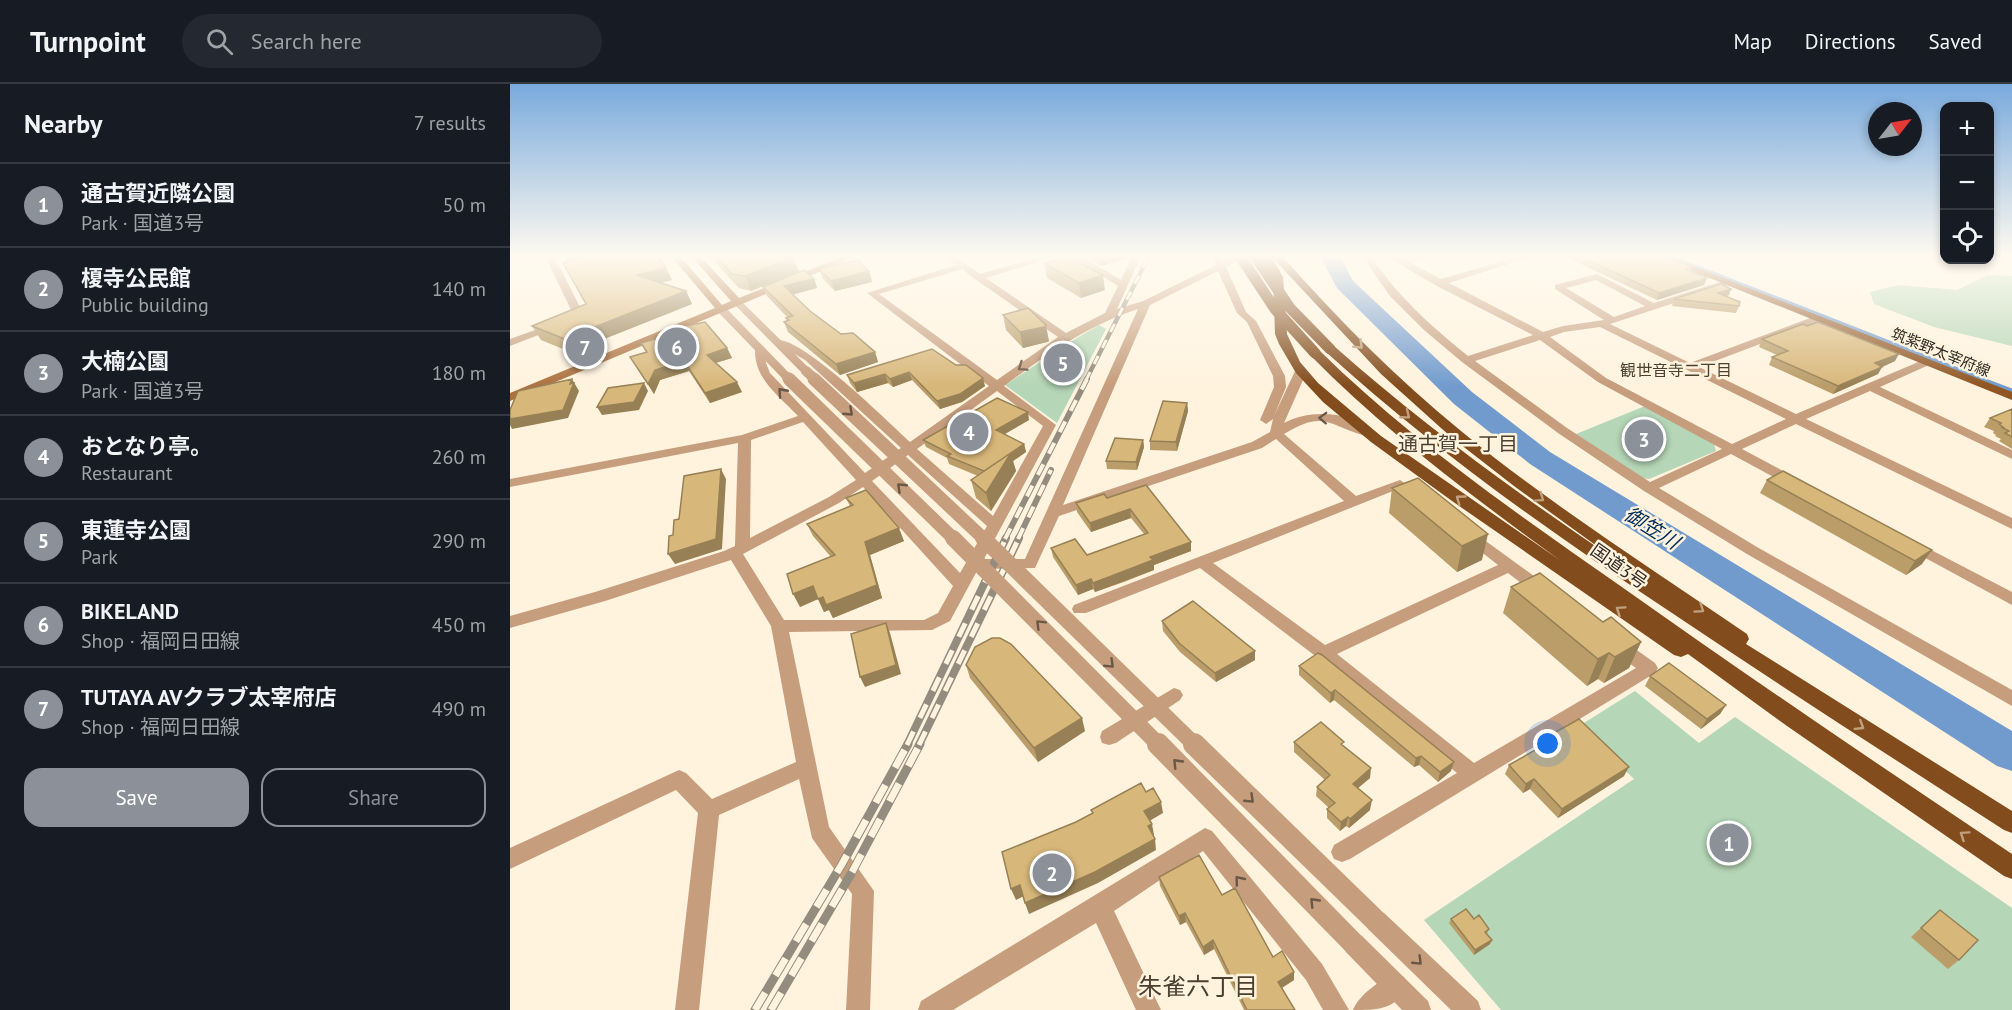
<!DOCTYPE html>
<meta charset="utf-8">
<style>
:root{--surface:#171b24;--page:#242831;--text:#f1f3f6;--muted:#9ea1a6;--line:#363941;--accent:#8c9099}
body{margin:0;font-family:"PT Sans","Noto Sans JP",sans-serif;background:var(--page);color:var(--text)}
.controls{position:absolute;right:18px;top:18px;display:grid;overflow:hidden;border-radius:12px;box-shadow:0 3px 9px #0003}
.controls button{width:54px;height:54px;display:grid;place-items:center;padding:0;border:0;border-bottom:2px solid var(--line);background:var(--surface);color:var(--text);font:30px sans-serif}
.compass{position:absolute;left:1358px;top:18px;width:54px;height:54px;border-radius:50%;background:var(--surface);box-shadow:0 3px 9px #0003;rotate:59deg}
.you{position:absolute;left:1038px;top:660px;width:21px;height:21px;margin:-15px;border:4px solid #fff;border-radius:50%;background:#1a73e8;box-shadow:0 0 0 9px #1a73e833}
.badge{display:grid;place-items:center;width:39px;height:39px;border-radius:50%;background:var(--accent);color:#fff;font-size:20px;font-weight:700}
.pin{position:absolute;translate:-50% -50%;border:3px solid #fff;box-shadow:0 2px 6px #0006}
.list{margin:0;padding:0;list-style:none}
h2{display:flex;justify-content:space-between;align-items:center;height:78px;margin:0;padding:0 24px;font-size:26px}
h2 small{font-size:20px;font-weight:400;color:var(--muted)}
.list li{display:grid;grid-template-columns:39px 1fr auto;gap:18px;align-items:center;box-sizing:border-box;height:84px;padding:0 24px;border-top:2px solid var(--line)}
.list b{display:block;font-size:22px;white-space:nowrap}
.list p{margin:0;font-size:20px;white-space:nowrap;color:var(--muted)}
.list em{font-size:20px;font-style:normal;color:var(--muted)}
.actions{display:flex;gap:12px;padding:18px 24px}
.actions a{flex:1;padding:14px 0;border:2px solid var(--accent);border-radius:18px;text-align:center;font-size:21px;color:var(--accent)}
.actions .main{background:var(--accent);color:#fff}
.icon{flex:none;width:33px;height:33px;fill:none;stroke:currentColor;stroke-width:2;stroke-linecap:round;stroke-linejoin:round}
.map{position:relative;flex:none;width:1502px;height:926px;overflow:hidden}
header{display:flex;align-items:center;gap:36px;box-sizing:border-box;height:84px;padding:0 30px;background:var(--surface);border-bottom:2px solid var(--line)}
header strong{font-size:28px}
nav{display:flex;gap:33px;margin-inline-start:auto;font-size:21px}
.search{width:420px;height:54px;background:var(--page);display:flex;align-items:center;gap:15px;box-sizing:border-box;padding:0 21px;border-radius:33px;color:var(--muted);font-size:22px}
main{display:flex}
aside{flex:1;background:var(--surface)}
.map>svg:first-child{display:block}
</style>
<header>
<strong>Turnpoint</strong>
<div class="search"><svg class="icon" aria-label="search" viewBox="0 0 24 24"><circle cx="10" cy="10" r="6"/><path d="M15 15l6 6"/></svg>Search here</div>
<nav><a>Map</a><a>Directions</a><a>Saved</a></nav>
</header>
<main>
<aside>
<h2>Nearby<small>7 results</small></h2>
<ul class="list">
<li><span class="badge">1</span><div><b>通古賀近隣公園</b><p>Park · 国道3号</p></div><em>50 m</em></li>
<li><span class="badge">2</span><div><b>榎寺公民館</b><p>Public building</p></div><em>140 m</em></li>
<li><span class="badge">3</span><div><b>大楠公園</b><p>Park · 国道3号</p></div><em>180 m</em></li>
<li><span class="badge">4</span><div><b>おとなり亭。</b><p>Restaurant</p></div><em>260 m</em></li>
<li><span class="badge">5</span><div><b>東蓮寺公園</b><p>Park</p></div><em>290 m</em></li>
<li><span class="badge">6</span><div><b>BIKELAND</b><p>Shop · 福岡日田線</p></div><em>450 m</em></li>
<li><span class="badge">7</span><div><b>TUTAYA AVクラブ太宰府店</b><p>Shop · 福岡日田線</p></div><em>490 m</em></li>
</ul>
<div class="actions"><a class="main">Save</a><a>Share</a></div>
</aside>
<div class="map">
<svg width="1502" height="926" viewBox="0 0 1502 926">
<rect width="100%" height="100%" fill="#fff3de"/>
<path fill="#b5d6b7" d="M1478,191L1502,192V262L1424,243L1364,220L1360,208L1388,201L1447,206Z
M589,241L596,245L547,339L495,301L562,257Z
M1135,322L1204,360L1206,367L1139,395L1131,394L1066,350Z
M1125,607L1189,659L1225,633L1502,824V926H991L914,836L1124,695L1069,642Z"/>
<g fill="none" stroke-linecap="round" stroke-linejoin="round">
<path stroke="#729bcd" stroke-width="4" d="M1159,172L1475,296"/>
<path stroke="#729bcd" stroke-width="4.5" d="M1471,295L1502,307"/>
<path fill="#729bcd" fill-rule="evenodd" d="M810,172H830L843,197L962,308L1040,368L1502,647V687L1487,682L1020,380L944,320L827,204Z"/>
<path fill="#c69d7d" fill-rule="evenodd" d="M35,172H44L75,233L0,262V255L64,232Z
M435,172H445L470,190L532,172H547L476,194L556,249L595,229L608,202L560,172H571L611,196L622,172H631L607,225L633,217L706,181L702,172H711L713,178L724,172H736L716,183L736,228L746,237L775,292L776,303L764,332L785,287L791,284L797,287L774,339C800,325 841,327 862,348L856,352C818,342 815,325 774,350L846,412L890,396L913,412L906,416L888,405L703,479L815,561L988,481L956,456L954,453L961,448L966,450L1039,503L1041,507L1039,511H1027L998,489L827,570L964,679L1126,584L1102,567L1099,562L1102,557L1108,556L1114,557L1145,579L1148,584L1145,589L840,775L832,778L824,775L821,768L824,761L947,689L808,574L690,484L576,529H564L562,525L564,521L834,417L766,355L752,364L549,432L525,484L468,485L440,537L422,546L279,548L319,743L364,807L360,926H336L342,810L302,754L289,695L209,731L189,926H165L188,729L166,706L0,785V764L169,686L176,689L202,715L286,678L261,542L221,476L95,517L0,544V532L85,508L214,467L225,462L228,359L0,403V395L232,351L288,332C268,311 244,295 245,265L250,262L255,265L256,279L260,289L355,389L391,364L295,276L264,258L265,256C291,251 378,338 400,358L479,302L357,209L446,181ZM452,185L465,195L548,253L487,296L369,210ZM708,187L727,229L737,238L763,292L764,303L750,336L756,340L763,335L760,348L742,358L553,421L640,221ZM628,225L515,475H474L546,341L494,302C538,270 576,242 628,225ZM487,307L533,342L483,432L407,365ZM293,338L346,396L319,413L240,454L241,356ZM398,371L477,442L450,489L362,397ZM353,403L443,502L428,529L414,536H274L233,470L329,419Z
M852,172H861C887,212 921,242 958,272L1023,251L925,201L876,172H887L894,175L905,172H920L901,179L931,195L1010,172H1024L939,199L1033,248L1053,242L1094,236L1045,205V201L1087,190L1144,219L1213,197H1219V201L1100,240L1180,279L1303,233H1311V237L1189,283L1286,330L1413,276H1421V280L1370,303L1502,366V375L1360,307L1296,335L1502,434V445L1286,340L1232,365L1290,396L1292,399L1290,402H1280L1221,370L1149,404L1247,463L1502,606V622L1237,470L1134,407L1048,349L952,278L914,246L880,212ZM1086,196L1135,222L1104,233L1056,204ZM1090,243L1276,335L1222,360L1096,294L1040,253L1054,248ZM1030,256L1088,298L1212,365L1140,398L1057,344L965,277Z
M1402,456L1502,508V521L1397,464L1395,461L1397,458Z
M664,604L670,606L673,611L670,616L606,659L599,661L592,659L590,653L592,647Z
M695,744L702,747L812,880L839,926H813L796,896L693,767L604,827L651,926H626L586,839L443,926H408L411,917Z
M885,890L894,893L897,902C886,926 867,926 843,926C849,911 870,896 885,890Z"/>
<path fill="#c69d7d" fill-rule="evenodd" d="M224,216H230L300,285V289H292L224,220Z
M207,223H215L281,291V295H273L207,227Z
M866,826L874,829L968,917L971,926H941L858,845L855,837L858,829Z
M844,848L852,852L918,917L921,926H892L836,868L832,860L836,852Z"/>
<path fill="#ad7140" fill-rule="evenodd" d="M161,172H170L212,221L221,217L181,172H190L229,214L334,172H347L0,317V309L205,224Z"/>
<path fill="#905624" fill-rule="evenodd" d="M1145,172H1158L1502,308V316Z"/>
<path fill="#824c1d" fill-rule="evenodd" d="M751,172H761L773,193L777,250L790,278L808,299L871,352L1051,477C963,413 877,349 801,272V266H809C900,356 1005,428 1109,501C1239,593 1370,682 1502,770V795L1494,792L1277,642L1178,570L1171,573L1164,571L942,417L861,358L813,318L786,289L769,260L765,250L763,193Z
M761,172H772C827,234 886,294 951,347C1041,421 1141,484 1237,550L1239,555L1236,560L1502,727V749L1494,746C1386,676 1278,607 1171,535C1047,453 926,368 816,268V262H824C913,341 1008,410 1106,476L1004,402L941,353L871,290Z"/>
<g stroke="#948c7e" stroke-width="4.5">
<path id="rail-far3" d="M576,296L639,172"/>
</g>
<g stroke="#948c7e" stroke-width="6">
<path id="rail-far2" d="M495,455L577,295
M508,455L541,386"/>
</g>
<g stroke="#948c7e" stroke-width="8">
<path id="rail-far1" d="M397,661L496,454
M409,661L509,454"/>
</g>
<g stroke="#948c7e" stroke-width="9">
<path id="rail" d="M245,926L332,780L398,660
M261,926L341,790L410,660"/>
</g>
<use href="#rail-far3" stroke="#fff3de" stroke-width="3" stroke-dasharray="9" stroke-linecap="butt"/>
<use href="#rail-far2" stroke="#fff3de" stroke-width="4" stroke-dasharray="12" stroke-linecap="butt"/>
<use href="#rail-far1" stroke="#fff3de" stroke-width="5" stroke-dasharray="15" stroke-linecap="butt"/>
<use href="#rail" stroke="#fff3de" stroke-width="7" stroke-dasharray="20" stroke-linecap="butt"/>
<path stroke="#c69d7d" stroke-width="10" d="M296,287L306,296
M277,293L280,296"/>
<path stroke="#c69d7d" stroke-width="13" d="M279,295L444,455
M304,295L474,455"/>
<path stroke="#c69d7d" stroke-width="16" d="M443,454L649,661
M473,454L685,661"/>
<path stroke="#c69d7d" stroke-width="22" d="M648,660L844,860
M684,660L866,837"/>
<path stroke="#824c1d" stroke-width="11" d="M730,172L765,225L805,269
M745,172L780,224L820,265"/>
</g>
<path fill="#ba9d69" d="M53,172H148L162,196L151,199L176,207L182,220L84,259L88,269L70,272L31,256L22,242L76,220L57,178Z
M199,172H282L241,207L229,204Z
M574,172H618L619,174L591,182Z
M1054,172H1154L1181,183L1180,187L1194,201L1147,216Z
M534,179L595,206L571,214L537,194Z
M309,185L359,187L362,198L325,207L313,195Z
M304,195L307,204L283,210L300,227L331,250L365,268L368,278L330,291L278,248L274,238L277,237L276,234H278L257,212L253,203Z
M1219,211L1215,212L1229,222L1226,229L1162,222L1164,215Z
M493,231L539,257L537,258L513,264L496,246Z
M162,245L217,264L222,274L206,279L232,308L200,319L179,287L150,296L144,310L120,273L136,269L131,259L165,250Z
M1252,255L1385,277L1372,283L1368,290L1323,310L1259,281L1262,273L1267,271L1249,263Z
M422,265L475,302L452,318L430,325L402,296L383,303L378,299L347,308L340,299L337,291Z
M677,319L678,327L667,367L640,366V357Z
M1502,325V365L1489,357L1491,355L1485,352L1486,351L1483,349L1484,347L1474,343L1480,334Z
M519,336L494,350L514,360L516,368L503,377L506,387L481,427L466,414L461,396L468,392L439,380L437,374L416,363L413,356Z
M633,356L634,363L627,386L597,385L596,377Z
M1257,396L1412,480L1396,491L1250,409Z
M636,401L681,458V467L644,481V486L614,498L585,508L583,505L568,511L543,473L541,464L577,471L634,450L621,434L581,448L567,428L566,419L597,414Z
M882,404L972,476L947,488L879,429Z
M336,414L394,457L360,471L372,514L323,534L319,526L314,528L308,515L290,523L321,473L303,452L297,440L340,422Z
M1001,503L1093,538L1131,558L1119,584L1094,599L1088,595L1077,602L993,529Z
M652,537L745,567V576L706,598L670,568L653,547Z
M456,581L575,647L528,678L460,594Z
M789,582L941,687L928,698L909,681L904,683L824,616L820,619L789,591Z
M1140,592L1216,621L1210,630L1191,645L1135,602Z
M1044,649L1114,692L1048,734L1020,705L1013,709L995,690L999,681L1042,656Z
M784,658L833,661L860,694L848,704L860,726L839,744L836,742L830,747L817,734V725L819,724L806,712L807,703L815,696L784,668Z
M649,793L712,811L763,873L784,888V896L772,904L785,926H734L704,865L694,871L676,838L670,841L650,802Z
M1430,826L1449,876L1438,885L1401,853Z
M941,835H964L979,845L977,850L980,860L964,871L939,839Z"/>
<path fill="#978055" d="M55,172H93L60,180Z
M596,172H618L619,174L591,182L590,174Z
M284,173L289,188L241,207L235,192Z
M156,184L162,196L133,203L127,191Z
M359,187L362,198L325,207L321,197Z
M593,191L595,206L571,214L569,199Z
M1197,194L1194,201L1147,216L1149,209Z
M304,195L307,204L278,212L274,202Z
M1221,205L1219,211L1205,216L1208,209Z
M176,207L182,220L84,259L88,269L70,272L62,258L77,246Z
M536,241L539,257L537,258L513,264L510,248Z
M217,264L222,274L201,280L197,271Z
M365,268L368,278L330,291L326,280Z
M1389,270L1385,277L1372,283L1368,290L1323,310L1328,302L1365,279Z
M174,277L179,287L150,296L144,310L138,300L145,286Z
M399,288L402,296L383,303L380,295Z
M375,290L378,299L347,308L344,299Z
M473,294L475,302L452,318L430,325L427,317Z
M62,295L69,307L58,334L2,345L0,341V335L60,300Z
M227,298L232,308L200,319L195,309Z
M134,299L138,307L129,326L92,331L87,323Z
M677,319L678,327L667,367L666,358Z
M518,328L519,336L488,354L486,346Z
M633,356L634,363L627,386L626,378Z
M514,360L516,368L503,377L506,387L481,427L476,409L491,377Z
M211,385L216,395L212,465L165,480L158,470Z
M620,425L621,434L581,448L580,439Z
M389,444L394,457L360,471L372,514L323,534L319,526L314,528L308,515L290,523L283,510L355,458Z
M978,450L972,476L947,488L952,462Z
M681,458V467L644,481V486L585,508L583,499L640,473Z
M1422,466L1412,480L1396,491L1405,477Z
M581,495L583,505L568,511L566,501Z
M376,539L380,549L391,590L355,603L350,593Z
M1131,558L1119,584L1094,599L1105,573Z
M745,567V576L706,598L705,589Z
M1099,569L1088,595L1077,602L1088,575Z
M825,606L824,616L820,619L821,609Z
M1216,621L1210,630L1191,645L1197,635Z
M572,634L575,647L528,678L524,664Z
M911,672L909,681L904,683L906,674Z
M944,678L941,687L928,698L930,688Z
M1119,683L1114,692L1048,734L1052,725Z
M861,684L860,694L842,709L843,700Z
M1024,695L1020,705L1013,709L1016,700Z
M862,716L860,726L839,744L840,735Z
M651,718L653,729L636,739L634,727Z
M838,733L836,742L830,747L831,738Z
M642,740L644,751L640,754L638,742Z
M645,755L646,766L588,799L519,830L515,819Z
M510,801L514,812L506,816L501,805Z
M675,829L676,838L670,841L669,832Z
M703,856L704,865L694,871L693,863Z
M982,856L980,860L964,871L965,866Z
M784,888V896L768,906V898Z"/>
<path fill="#d8b77a" stroke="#978055" stroke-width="1.5" d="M77,172H148L156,184L127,191L176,207L77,246L80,256L62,258L22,242L76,220L53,179Z
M206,172H282L284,173L235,192L222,190Z
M1069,172H1154L1181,183L1176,185L1197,194L1149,209Z
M558,173L593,191L569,199L534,179Z
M348,176L359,187L321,197L309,185Z
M294,186L304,195L274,202L300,227L331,250L343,249L365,268L326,280L274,238L279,236L276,234L283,232L253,203Z
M1211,200L1221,205L1208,209L1230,218L1229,222L1164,215Z
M518,224L536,241L534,243L510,248L493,231Z
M195,238L217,264L197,271L227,298L195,309L174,277L145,286L138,300L120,273L137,268L131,259L166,249L162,245Z
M1308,238L1389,270L1365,279L1372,283L1328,302L1262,273L1278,267L1252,255L1293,240L1297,242Z
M422,265L446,281H456L473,294L450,310L427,317L399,288L380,295L375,290L344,299L337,291Z
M62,295L60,300L64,299L53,326L0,335V326L8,307Z
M134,299L124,318L87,323L98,304Z
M487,314L518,328L486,346L514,360L474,387L437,372L441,370L413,356Z
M653,317L677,319L666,358L640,357Z
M1502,325V353L1495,349L1499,347L1491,343H1493L1489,340L1491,339L1480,334Z
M605,354L633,356L626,378L596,377Z
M501,369L476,409L461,396Z
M211,385L206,455L158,470L159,452L163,451L164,436L169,435L174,392Z
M1273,387L1422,466L1405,477L1257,396Z
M908,394L978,450L952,462L882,404Z
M636,401L681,458L640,473L643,476L612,488L583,499L581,495L566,501L541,464L565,455L577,471L638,449L620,425L580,439L566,419L594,410L597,414Z
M356,406L389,444L355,458L367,501L316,521L313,513L308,515L303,502L283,510L277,490L325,471L297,440L343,421L336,414Z
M1030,489L1093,538L1101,533L1131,558L1105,573L1099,569L1088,575L1001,503Z
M683,517L745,567L705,589L669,559L652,537Z
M376,539L386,581L350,593L341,550Z
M482,554H490L501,560L572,634L524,664L456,581L465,563Z
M808,569L812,571L944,678L930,688L911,672L906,674L825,606L821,609L789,582Z
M1159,579L1216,621L1197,635L1140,592Z
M1069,635L1119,683L1052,725L1024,695L1016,700L999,681L1048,653L1044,649Z
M811,638L834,658L831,660L861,684L843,700L862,716L840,735L838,733L831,738L817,725L825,719L807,703L820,691L784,658Z
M631,699L636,708L643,704L651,718L634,727L642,740L638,742L645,755L585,788L515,819L510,801L501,805L492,768L566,738L583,729L581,726Z
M689,771L712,811L725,804L763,873L772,867L784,888L768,898L785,926H737L703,856L693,863L675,829L669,832L649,793Z
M956,825L964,835L969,831L979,845L975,848L982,856L965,866L941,835Z
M1430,826L1468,856L1449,876L1411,844Z"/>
<defs><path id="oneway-chevron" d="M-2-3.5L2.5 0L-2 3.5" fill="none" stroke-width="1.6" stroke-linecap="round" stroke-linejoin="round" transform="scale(1.5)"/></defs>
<g stroke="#c0a07e">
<use href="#oneway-chevron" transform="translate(849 261) rotate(45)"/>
<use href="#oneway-chevron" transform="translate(896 331) rotate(39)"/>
<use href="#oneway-chevron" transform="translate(1030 414) rotate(35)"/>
<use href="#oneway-chevron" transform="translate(950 415) rotate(-144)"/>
<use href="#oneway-chevron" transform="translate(1190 525) rotate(35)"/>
<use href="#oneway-chevron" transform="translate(1110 526) rotate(-146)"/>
<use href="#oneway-chevron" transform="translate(1350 642) rotate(32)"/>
<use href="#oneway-chevron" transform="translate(1454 751) rotate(-146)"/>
</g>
<g stroke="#6b5746">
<use href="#oneway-chevron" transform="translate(512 283) rotate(146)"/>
<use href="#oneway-chevron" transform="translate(272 308) rotate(-132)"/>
<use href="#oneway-chevron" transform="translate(339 328) rotate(43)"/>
<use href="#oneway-chevron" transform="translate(813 334) rotate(-178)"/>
<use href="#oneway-chevron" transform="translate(391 403) rotate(-136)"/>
<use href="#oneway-chevron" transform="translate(530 540) rotate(-135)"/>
<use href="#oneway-chevron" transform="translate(600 580) rotate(44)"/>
<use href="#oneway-chevron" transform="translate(667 679) rotate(-134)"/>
<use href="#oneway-chevron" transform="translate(740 715) rotate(44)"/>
<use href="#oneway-chevron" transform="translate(729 796) rotate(-129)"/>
<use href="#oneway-chevron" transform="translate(804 818) rotate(-134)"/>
<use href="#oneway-chevron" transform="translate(908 877) rotate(44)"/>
</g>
<linearGradient id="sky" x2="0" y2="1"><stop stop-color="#79aadd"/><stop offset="0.57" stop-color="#fffaf0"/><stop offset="1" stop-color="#fffaf0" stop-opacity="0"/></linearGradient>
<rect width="1502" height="302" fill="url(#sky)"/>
<g text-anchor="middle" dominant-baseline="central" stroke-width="5" stroke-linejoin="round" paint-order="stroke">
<g font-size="15" fill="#2e2922" stroke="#fff3de">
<text transform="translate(1431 268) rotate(22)">筑紫野太宰府線</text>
</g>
<g font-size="16" fill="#4b4130" stroke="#fff3de">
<text x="1166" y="286">観世音寺二丁目</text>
</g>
<g font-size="18" fill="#2e2922" stroke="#fff3de">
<text transform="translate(1109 482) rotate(35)">国道3号</text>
</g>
<g font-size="20" fill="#4b4130" stroke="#fff3de">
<text x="948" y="360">通古賀一丁目</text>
</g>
<g font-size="20" font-style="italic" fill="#002c59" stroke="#fff3de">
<text transform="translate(1142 444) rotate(32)">御笠川</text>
</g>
<g font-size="24" fill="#4b4130" stroke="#fff3de">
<text x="688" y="902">朱雀六丁目</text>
</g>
</g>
</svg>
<div class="controls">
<button>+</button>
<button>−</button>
<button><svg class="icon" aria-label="locate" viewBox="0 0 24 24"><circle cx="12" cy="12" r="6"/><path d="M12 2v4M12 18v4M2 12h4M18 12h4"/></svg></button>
</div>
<svg class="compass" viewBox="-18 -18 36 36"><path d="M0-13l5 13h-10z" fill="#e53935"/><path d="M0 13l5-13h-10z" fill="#9ea1a6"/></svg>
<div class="you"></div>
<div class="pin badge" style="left:1219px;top:759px">1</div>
<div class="pin badge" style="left:542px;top:789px">2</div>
<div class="pin badge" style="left:1134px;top:355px">3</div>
<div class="pin badge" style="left:459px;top:348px">4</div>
<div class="pin badge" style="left:553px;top:279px">5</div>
<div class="pin badge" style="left:167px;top:263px">6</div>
<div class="pin badge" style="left:75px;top:263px">7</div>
</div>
</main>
